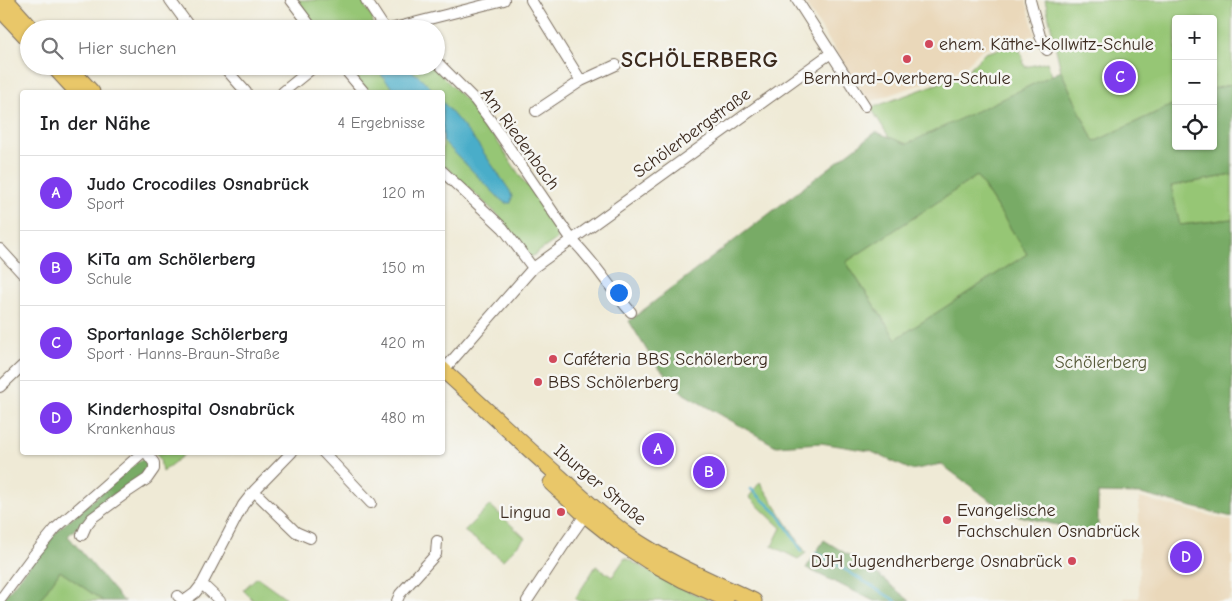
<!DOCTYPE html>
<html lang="de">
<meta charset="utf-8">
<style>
:root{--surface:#fff;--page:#f6f6f6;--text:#202124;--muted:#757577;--line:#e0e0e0;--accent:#7c3aed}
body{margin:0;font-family:"Comic Neue",sans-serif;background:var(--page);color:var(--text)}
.controls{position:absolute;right:15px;top:15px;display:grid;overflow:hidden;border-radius:5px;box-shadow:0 1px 4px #0004}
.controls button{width:45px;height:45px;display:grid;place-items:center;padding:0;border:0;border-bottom:1px solid var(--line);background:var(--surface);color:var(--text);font:25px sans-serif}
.you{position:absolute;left:618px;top:292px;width:18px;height:18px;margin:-12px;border:4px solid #fff;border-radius:50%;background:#1a73e8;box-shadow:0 0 0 8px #1a73e833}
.badge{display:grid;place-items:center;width:32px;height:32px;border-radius:50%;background:var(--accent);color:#fff;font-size:16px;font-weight:700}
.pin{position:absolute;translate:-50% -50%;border:2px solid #fff;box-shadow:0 1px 5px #0006}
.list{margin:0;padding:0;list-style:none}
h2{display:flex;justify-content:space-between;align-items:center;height:65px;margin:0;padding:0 20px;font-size:21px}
h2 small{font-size:16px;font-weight:400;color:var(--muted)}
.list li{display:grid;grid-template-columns:32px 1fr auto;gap:15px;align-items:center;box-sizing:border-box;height:75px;padding:0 20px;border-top:1px solid var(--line)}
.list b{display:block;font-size:19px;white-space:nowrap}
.list p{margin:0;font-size:16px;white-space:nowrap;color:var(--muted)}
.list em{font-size:16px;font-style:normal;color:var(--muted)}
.icon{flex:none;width:28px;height:28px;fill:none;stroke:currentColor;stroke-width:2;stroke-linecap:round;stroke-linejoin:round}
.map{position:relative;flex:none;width:1232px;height:601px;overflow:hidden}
.search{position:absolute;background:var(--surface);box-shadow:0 1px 4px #0004;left:20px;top:20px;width:425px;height:55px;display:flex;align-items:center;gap:12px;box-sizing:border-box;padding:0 18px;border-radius:28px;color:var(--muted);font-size:19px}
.panel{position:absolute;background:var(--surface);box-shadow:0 1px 4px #0004;left:20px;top:90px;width:425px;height:365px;border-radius:5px}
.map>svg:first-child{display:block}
</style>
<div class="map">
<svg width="1232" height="601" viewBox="0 0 1232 601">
<rect width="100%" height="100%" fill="#f6f6f2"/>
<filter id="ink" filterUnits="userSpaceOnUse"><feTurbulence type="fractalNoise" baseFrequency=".02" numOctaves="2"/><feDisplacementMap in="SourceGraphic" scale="10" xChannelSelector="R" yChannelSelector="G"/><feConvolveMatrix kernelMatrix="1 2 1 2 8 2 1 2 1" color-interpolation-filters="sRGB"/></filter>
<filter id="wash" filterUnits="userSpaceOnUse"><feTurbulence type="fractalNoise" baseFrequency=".0096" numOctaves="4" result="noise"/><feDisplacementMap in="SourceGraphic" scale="20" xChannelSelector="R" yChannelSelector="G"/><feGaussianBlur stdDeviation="1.12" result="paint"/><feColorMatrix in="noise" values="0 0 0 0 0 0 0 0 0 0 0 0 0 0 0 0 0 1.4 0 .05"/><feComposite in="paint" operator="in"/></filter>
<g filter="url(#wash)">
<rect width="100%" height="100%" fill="#efead6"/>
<path fill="#ead8ba" d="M803,0H1026L1035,35L982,49L961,70L869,102Z
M1139,498L1232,521V594L1228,601H1124L1125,598H1139Z"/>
<path fill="#96c675" stroke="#68784a" d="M298,0H361L373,19L372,25L363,29H316L302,10V6Z
M1045,0H1232V84L1213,89V19H1176V103L1094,142L1061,71Z
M1018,44L1025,67L1047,62L1052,75L907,145L889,137L871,108L964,74L985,53Z
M346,66H432L470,104L486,124L526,185L531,186L558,228L557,239L530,258L501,222L500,217L443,164L442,92H368Z
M1232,175V219L1179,225L1171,186Z
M977,176L1027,254L896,339L846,262Z
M155,453H186L162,472L160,459Z
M760,482L806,553L798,559L772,546L781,528L749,497Z
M490,505L525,538L503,560L464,531Z
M625,558L684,589L711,601H579L575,599L596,566L612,577Z
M60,571L103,601H39Z
M257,577L285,597L282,601H254L243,590Z"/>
<path fill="#78ab66" stroke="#5a6a42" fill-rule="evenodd" d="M1061,71L1094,142L1176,103V146H1213V89L1232,84V175L1171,186L1180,225L1232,219V517L1141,494L1098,493V535L1007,513L941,464L911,470L870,451L821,443L776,446L684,394L654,362L629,321L876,132L907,144ZM977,176L1027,254L896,339L846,262Z
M146,459L151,465C144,482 118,489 105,501C92,512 80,524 68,536L122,600L125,601H103L60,571L39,601H1L59,529L140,460Z
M824,540L871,569L910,601H874L806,568Z"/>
<path fill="#4aadc9" stroke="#426c74" d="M378,66H406L422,79L435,92H396L382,76Z
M442,101L477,143L510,191L512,197L511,203H505L500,199L443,141Z"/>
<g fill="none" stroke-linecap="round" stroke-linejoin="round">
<path stroke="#4aadc9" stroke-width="2.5" d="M751,489L779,515L802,551
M816,552L896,601"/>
</g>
</g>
<g filter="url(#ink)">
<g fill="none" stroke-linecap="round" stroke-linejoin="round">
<g stroke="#7a6d5e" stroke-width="12">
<path id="street" d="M170,0L191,29
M291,0L313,29
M366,0L385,29
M531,0L581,81
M797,0L865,106
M1030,0L1040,36L1047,50
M390,29L504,0
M436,61L475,100L491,121L572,240C595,262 610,289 631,312
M223,66L246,92
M342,66L364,92
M283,92L315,66
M536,111L581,81L616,65
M442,171L503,228L533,268
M0,249L22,273
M442,372L533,268L831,53
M0,387L22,366
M323,452L371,503
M254,491L296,532L310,538
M82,535L86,526L92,518L129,491L147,479L154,469V463L146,452
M178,596L184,601L195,593L202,584
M0,600L32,557L56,528L143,452
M220,601L202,584L243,505L254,491L292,452
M397,601L400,594L436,554L437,541
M527,601L564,545L588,511"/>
</g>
<g stroke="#7a6d5e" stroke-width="17">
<path id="primary" d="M6,0L32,29
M0,9L29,40
M53,66L77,92
M68,66L92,92
M442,369C482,405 520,442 560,477C582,497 604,518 629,536C668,563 712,581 754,601
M551,483L585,515L619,542L648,561L683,580L726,599"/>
</g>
<use href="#street" stroke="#fff" stroke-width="10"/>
<use href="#primary" stroke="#e9c769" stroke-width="15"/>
</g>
</g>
<g fill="#d1495b" stroke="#f6f6f2" stroke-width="2">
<circle cx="929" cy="44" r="5"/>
<circle cx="907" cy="59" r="5"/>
<circle cx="553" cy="359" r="5"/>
<circle cx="538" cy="382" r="5"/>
<circle cx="561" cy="512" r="5"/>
<circle cx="947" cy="520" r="5"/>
<circle cx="1072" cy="561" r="5"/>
</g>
<g text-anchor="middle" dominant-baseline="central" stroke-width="5" stroke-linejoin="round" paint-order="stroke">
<g font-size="18" fill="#3b2a1e" stroke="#f6f6f2" text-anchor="start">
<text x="939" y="44">ehem. Käthe-Kollwitz-Schule</text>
<text x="907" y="78" text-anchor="middle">Bernhard-Overberg-Schule</text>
<text x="563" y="359">Caféteria BBS Schölerberg</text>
<text x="548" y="382">BBS Schölerberg</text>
<text x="957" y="510">Evangelische<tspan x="957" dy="21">Fachschulen Osnabrück</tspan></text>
<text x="551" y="512" text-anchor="end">Lingua</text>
<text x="1062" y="561" text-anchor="end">DJH Jugendherberge Osnabrück</text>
</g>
<g font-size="18" fill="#3b2a1e" stroke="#f6f6f2">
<text transform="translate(692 133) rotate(-36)">Schölerbergstraße</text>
<text transform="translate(520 139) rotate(54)">Am Riedenbach</text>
<text transform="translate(600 485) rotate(40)">Iburger Straße</text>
</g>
<g font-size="18" fill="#565938" stroke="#f6f6f2">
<text x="1101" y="362">Schölerberg</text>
</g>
<g font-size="22" font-weight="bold" letter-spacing="1" fill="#3b2a1e" stroke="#f6f6f2">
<text x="700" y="60">SCHÖLERBERG</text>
</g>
</g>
</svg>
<div class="controls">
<button>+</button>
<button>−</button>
<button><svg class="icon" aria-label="locate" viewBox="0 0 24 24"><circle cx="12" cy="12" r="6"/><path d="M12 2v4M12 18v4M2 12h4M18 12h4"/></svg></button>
</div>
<div class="you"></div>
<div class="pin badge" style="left:658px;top:449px">A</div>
<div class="pin badge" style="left:709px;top:472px">B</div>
<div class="pin badge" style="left:1120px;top:77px">C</div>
<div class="pin badge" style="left:1186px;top:557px">D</div>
<div class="search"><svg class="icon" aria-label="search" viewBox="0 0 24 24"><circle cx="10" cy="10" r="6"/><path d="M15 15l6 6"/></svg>Hier suchen</div>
<section class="panel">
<h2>In der Nähe<small>4 Ergebnisse</small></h2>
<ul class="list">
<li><span class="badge">A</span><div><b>Judo Crocodiles Osnabrück</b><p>Sport</p></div><em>120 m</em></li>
<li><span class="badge">B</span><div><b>KiTa am Schölerberg</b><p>Schule</p></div><em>150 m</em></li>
<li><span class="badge">C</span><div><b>Sportanlage Schölerberg</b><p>Sport · Hanns-Braun-Straße</p></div><em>420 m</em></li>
<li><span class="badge">D</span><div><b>Kinderhospital Osnabrück</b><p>Krankenhaus</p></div><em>480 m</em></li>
</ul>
</section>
</div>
